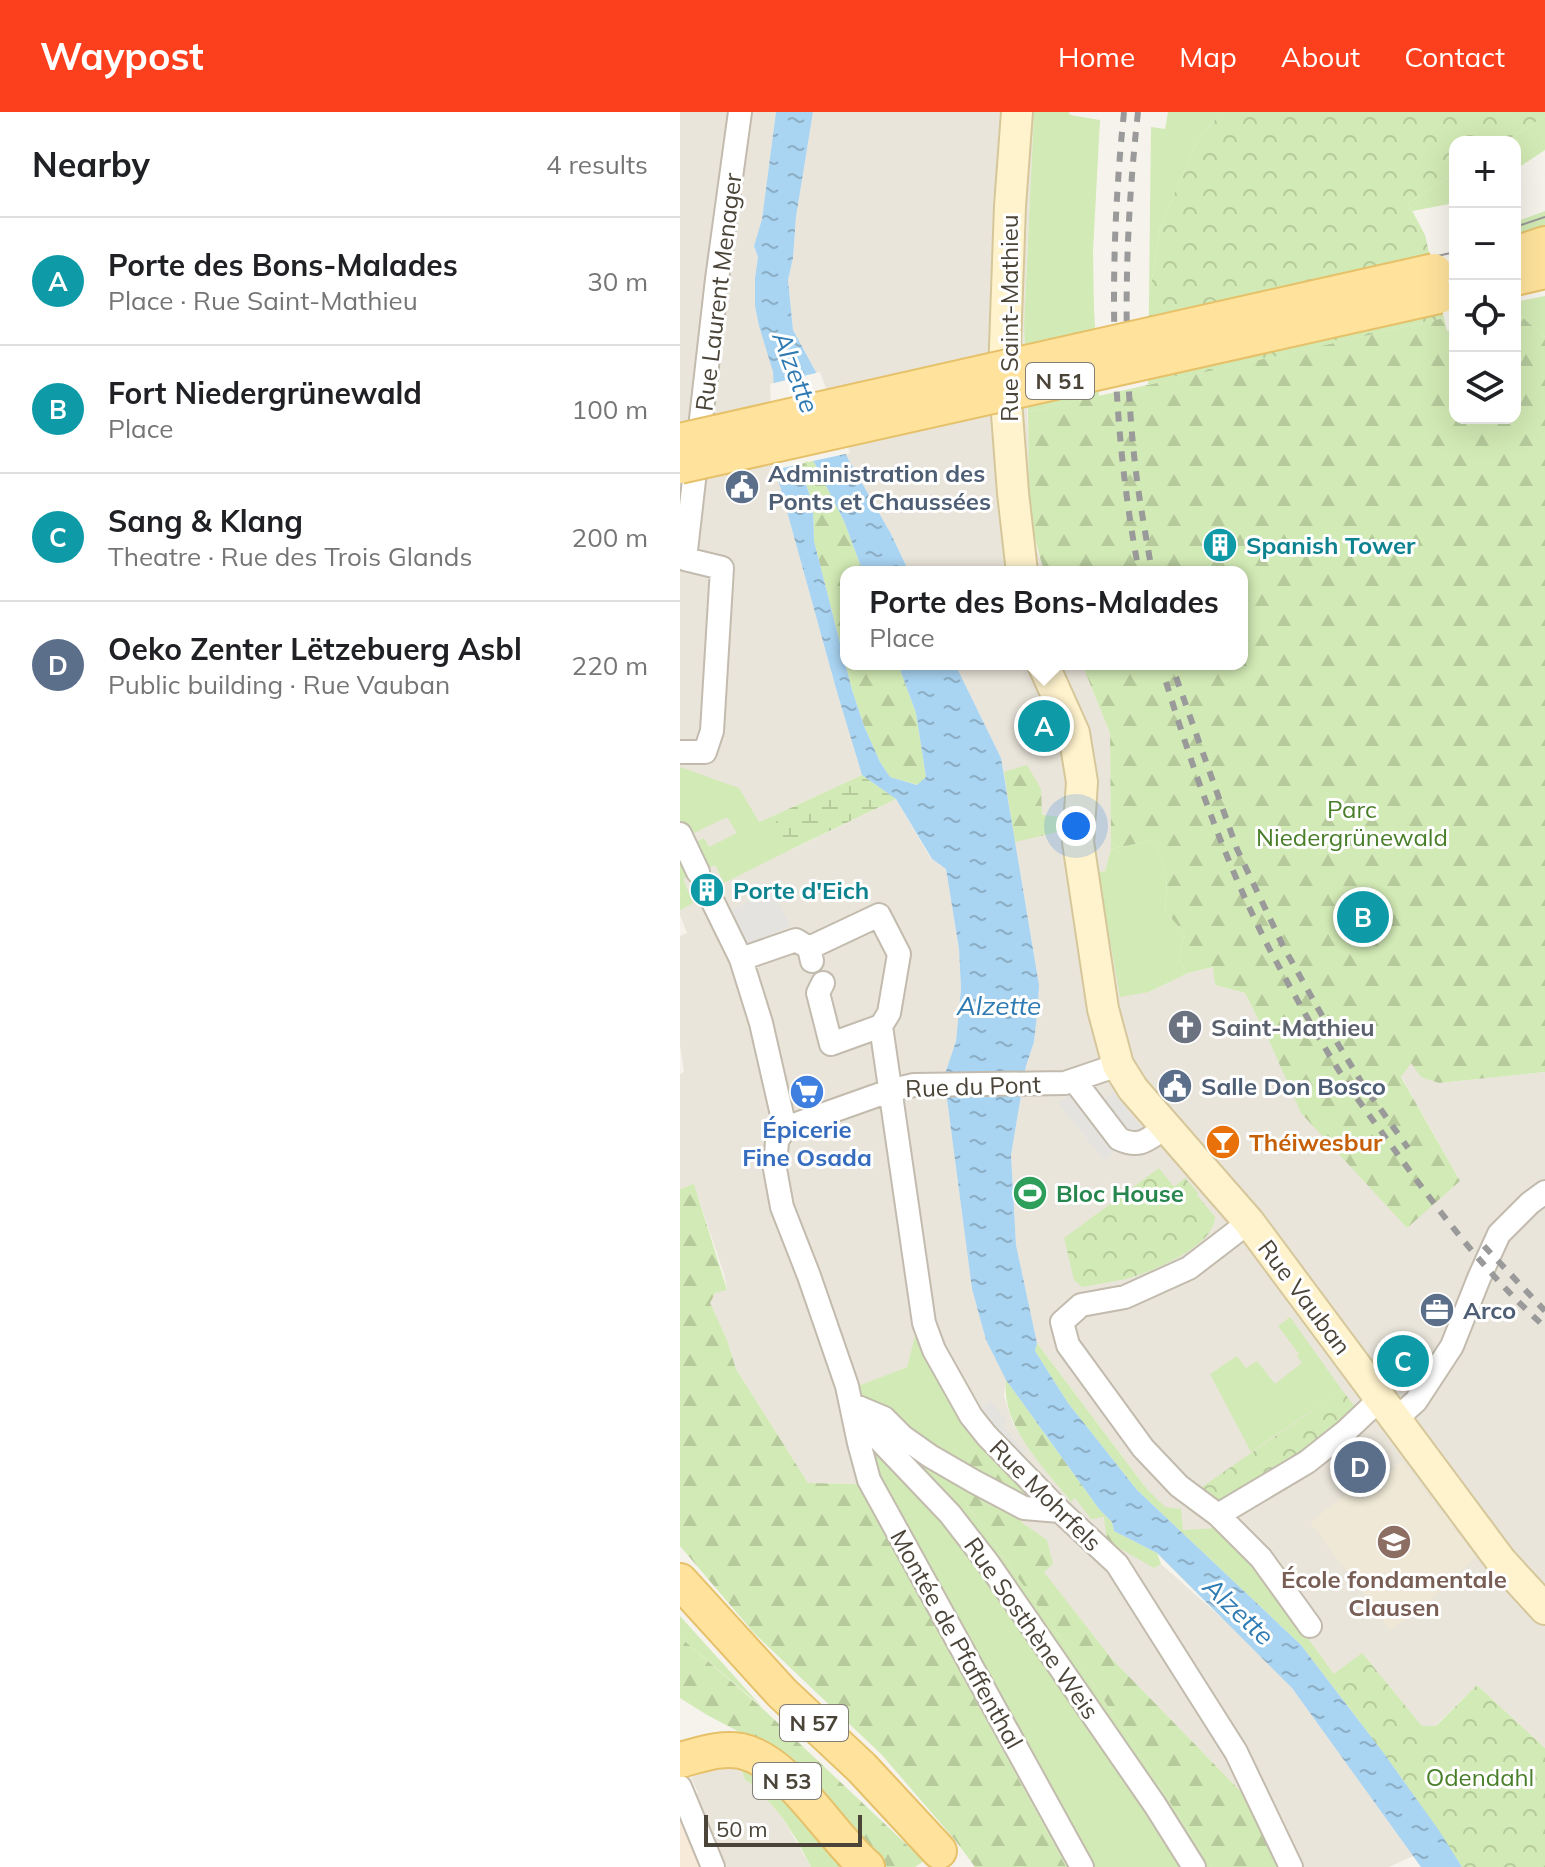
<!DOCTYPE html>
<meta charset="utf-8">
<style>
:root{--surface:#fff;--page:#f6f6f6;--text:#202124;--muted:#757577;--line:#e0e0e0;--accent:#fc3f1d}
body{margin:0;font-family:Mulish,sans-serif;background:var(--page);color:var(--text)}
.controls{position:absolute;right:24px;top:24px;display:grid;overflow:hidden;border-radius:16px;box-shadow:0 8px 32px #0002}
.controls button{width:72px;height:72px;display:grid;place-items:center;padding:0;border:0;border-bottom:2px solid var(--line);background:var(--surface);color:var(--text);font:40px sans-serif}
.scale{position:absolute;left:24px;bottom:20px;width:158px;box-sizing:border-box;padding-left:8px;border:4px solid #4b4439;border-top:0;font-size:22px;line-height:28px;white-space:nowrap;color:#4b4439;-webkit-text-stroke:6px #fff;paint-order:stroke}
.you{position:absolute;left:396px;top:714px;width:28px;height:28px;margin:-20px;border:6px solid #fff;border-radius:50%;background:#1a73e8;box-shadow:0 0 0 12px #1a73e833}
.badge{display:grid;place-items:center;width:52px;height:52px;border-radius:50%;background:var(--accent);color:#fff;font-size:26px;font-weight:700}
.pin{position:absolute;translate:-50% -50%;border:4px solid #fff;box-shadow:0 2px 8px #0006}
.popup{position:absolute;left:160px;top:454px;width:408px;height:104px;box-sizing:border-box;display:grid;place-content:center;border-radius:16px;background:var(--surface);filter:drop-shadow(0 2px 6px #0005);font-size:26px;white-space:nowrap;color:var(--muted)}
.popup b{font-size:30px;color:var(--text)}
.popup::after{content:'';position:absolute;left:50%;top:100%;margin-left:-16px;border:16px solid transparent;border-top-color:var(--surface)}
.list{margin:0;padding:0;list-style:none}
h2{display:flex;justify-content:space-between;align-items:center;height:104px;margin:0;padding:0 32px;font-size:34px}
h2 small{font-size:26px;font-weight:400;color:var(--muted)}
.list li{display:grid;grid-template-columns:52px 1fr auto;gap:24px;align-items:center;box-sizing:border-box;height:128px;padding:0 32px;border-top:2px solid var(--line)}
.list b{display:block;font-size:30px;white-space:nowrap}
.list p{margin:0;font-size:26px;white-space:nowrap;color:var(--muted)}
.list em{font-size:26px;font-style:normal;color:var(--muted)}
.icon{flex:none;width:44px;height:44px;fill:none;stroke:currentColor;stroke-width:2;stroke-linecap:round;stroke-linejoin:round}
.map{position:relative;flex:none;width:865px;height:1755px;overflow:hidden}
header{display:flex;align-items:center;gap:48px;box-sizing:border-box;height:112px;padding:0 40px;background:var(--accent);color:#fff}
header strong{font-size:38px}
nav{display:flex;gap:44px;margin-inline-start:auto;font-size:28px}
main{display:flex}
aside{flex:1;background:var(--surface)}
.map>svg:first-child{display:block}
</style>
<header>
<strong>Waypost</strong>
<nav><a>Home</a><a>Map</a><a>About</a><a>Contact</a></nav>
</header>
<main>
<aside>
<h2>Nearby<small>4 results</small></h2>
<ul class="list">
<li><span class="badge" style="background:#0f9aa8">A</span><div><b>Porte des Bons-Malades</b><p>Place · Rue Saint-Mathieu</p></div><em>30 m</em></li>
<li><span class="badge" style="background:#0f9aa8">B</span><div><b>Fort Niedergrünewald</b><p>Place</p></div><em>100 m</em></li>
<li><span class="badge" style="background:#0f9aa8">C</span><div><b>Sang &amp; Klang</b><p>Theatre · Rue des Trois Glands</p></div><em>200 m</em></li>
<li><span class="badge" style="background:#5c6f8a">D</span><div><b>Oeko Zenter Lëtzebuerg Asbl</b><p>Public building · Rue Vauban</p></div><em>220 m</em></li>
</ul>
</aside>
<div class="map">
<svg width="865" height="1755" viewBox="0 0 865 1755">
<defs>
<pattern id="forest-firs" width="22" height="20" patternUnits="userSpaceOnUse" patternTransform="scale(2)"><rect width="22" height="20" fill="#d2eab5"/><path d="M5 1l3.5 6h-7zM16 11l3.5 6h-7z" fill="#b6ca9c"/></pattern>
<pattern id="wetland-marsh" width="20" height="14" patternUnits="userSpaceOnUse" patternTransform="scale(2)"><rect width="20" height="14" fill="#d2eab5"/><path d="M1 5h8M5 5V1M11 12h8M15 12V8" fill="none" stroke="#b6ca9c"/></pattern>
<pattern id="park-crowns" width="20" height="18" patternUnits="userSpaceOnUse" patternTransform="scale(2)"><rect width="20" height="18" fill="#d2eab5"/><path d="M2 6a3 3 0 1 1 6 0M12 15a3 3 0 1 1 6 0" fill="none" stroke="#b6ca9c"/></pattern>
<pattern id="water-ripples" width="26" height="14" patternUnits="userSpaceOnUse" patternTransform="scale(2)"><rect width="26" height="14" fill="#a9d4f2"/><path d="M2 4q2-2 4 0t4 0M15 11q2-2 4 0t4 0" fill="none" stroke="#8caec5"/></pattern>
</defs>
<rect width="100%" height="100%" fill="#f6f3ec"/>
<path fill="#eae5da" d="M0,0H96L82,107L74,134L78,145L75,166V194L79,214L93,260L98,367L157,580L182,663L93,704L111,738L216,687L251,747L266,757L279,837L281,877L276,929L266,959L267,987L292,1177L306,1228L326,1268L324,1284L333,1312L352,1341L390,1389L395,1386L425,1404L427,1421L474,1456L481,1452L563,1525L612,1576L733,1744L709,1755H599L567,1686L431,1546L363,1460L341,1410L348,1385L277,1302L247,1248L236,1221L227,1255L161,1281L178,1372L128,1371L56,1257L47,1228L29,1191L35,1181L47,1177L44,1162L14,1073L0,1077V962L4,960L0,933V824L7,821L0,803Z
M133,0H354L344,214L350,376L357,439L365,460H229L211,422L162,336L137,262L113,218L108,168L113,146L116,105Z
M275,552H402L430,621L431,737L425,759L419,760L469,880L508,861L534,855L535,873L565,881L591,933L780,1069L721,964L731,950L759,971L865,960V1636L797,1573L755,1614H742L682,1542L654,1562L573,1452L539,1417L503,1418L466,1376L357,1231L336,1133L331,1043L346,954L354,930L358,894L359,873L321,646Z
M60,1653L65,1668L75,1674L102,1705L131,1755H33L5,1686L18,1681L11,1665L46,1654Z"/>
<path fill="#f7ead8" d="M0,1674L33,1755H0Z"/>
<path fill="#efe8d6" d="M723,1349L763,1402L769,1398L778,1410L773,1415L797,1444L746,1492L710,1518L630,1410L701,1356L706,1363L716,1356L715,1354Z"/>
<path fill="#d2eab5" d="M354,0H389L390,3L420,8L413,139L414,198L419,284L348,300L344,214Z
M488,0H542L517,29L480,116L469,186L471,15L485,17Z
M865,4V38L835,58V30H824Z
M775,61V91L732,99L728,91Z
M865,99V122L835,131V110Z
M865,184V225L835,199V190Z
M0,655L59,676L79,710L93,704L110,738L44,771L35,753L3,767L13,791L0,798V737L24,726L29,735L57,721L47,705L8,724L0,708Z
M469,729C490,744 487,775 485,799L505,822L498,848L508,861L469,880L440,885L418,760L425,759L431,737Z
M610,1205L662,1278L571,1340L530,1262L557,1244L566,1256L577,1249L595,1272L622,1251L617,1244L619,1242L598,1214Z
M236,1220L247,1248L277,1302L301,1331L279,1382L422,1585L532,1755H386L178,1372L160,1281L227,1255Z
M357,1231L466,1376L485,1395L501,1397L503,1418L538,1416L573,1451L654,1562L647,1567L621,1533L457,1378L388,1291L355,1239Z
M0,1504L82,1595L0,1525Z
M60,1653L127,1670L207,1755H168L148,1731L118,1730L102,1705L75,1674L65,1668Z"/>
<path fill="url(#forest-firs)" d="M835,199L865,225V960L759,971L741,965L731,951L721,965L780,1069L727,1116L621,1001L591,933L565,881L535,873L533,855L508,861L498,848L505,822L485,799C487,775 490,744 469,729L431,737L430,621L402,552H562V460H365C346,411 349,353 348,300L764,206L767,219L775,217V306H835Z
M124,342L134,350L164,409L183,460H166V552H218L236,601L246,665L238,673L210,665L200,650L184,614L172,578L134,429L133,394L120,352Z
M347,653L361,677L362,703L382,705V719L335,730L324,660Z
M14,1072L47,1178L35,1181L30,1191L47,1228L56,1257L128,1371L178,1372L386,1755H295L275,1728L202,1643L74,1521L0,1434V1077Z
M326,1268L419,1397L432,1410L434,1419L477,1441L481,1452L474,1456L427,1429L424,1405L411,1407L395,1386L391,1390C364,1355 321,1315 326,1268Z
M301,1331L345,1378L348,1385L341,1410L367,1428L373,1452L364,1460L431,1546L567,1686L599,1755H532L422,1585L279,1382V1353Z
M0,1525L82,1596L244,1749L235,1755H207L127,1670L90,1636L27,1603L0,1586Z
M118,1730L148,1731L168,1755H131Z"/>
<path fill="url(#wetland-marsh)" d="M182,663L216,687L110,738L93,704Z"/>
<path fill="url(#park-crowns)" d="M542,0H865V4L824,30H775V61L728,91L745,123L764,206L468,273L469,186L480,116L517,29Z
M479,1056L494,1075L505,1066L518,1081L517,1083L535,1105C534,1135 471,1160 446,1167C432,1170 417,1172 402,1175L394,1168L384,1126Z
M662,1278L676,1296L658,1320L537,1393L522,1375Z
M682,1541L742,1614H756L797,1573L865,1636V1755H782C741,1690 694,1628 647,1567Z"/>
<path fill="#e5e3e0" d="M93,778L110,814L56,839L39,803Z
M434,980L464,1019L452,1028L422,989Z
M390,982L436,1038L424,1048L378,991Z
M310,1289L327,1308L322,1313L345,1340L333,1351L291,1304Z"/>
<path fill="url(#water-ripples)" d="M96,0H133L116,105L113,146L108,168L113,218L137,262L162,336L211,422L229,460H183L164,409L134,350L124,343L120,353L133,394L134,429L172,578L184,614L200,650L210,665L237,673L246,665L236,601L218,552H275L321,646L359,873L358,894L354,930L346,954L331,1043L336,1133L357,1231L355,1239L388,1291L457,1378L621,1533L705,1643L758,1717L782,1755H741L612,1576L477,1441L434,1419L432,1410L419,1397L326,1268L306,1228L292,1177L267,987L266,959L276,929L281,877L279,837L266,757L252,747L216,687L182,663L157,580L98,367L93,260L79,214L75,194V166L78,145L74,134L82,107Z"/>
<path fill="#f6f3ec" d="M140,260L170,341L128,350L126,349L125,351L94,358L90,272Z"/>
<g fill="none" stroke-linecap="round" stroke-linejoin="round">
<path stroke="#d4d0c8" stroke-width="22" stroke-dasharray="22 11" stroke-linecap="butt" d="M18,760L34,792"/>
<g stroke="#c2bbae" stroke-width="26">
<path id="minor" d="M0,640H25L32,619L42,456L5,447L37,167L60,0
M0,722L18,760
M34,792L61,847L81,911L105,1016L97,1029L95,1057L102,1095L129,1164L167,1274L179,1331L189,1368L402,1755
M129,836L199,803L219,842L209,901L201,914L244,1211L254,1238L291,1304L307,1324L380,1399L437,1452L556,1640L611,1755
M61,847L116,828L129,836L132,849
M143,871L138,881L151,932L201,914
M394,968L439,1027C461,1037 468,1027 486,1015
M105,1016L212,978L234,973L385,971L438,953
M569,1110L509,1156L445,1185L401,1193L382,1210L388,1233L463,1336L499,1374L538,1403L581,1446L630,1514
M173,1293L204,1306L223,1325L250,1344L295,1370L344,1396L380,1399
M175,1296L192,1320L270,1402L308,1451L475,1693L514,1755
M716,1307L736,1289L772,1234L799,1166L819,1122L850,1091L865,1080
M538,1403L627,1350L665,1320L701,1286
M0,1675L33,1755"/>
</g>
<g stroke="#d6c79b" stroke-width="34">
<path id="secondary" d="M337,0L330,94L324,262L333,381L342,460
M363,552L394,621L402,670L398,730L423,897L438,953L453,977L569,1110L821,1449L865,1497"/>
</g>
<g stroke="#e6c16a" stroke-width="38">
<path id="primary" d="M835,142L865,132
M835,166L865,159
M0,1469L102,1581L182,1656L259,1739
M0,1648C20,1643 40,1635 61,1639C109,1649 150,1724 187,1755"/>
</g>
<use href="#minor" stroke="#fff" stroke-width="22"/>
<use href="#secondary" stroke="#fff3cd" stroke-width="30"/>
<use href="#primary" stroke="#ffe39c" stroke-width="34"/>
<path stroke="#9a9a9a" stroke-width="2" d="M835,115L865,105
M0,316L775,140"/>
<path stroke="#9a9a9a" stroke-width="6" stroke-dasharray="10 10" stroke-linecap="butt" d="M444,0C428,153 430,309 459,460
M458,0C445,117 442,235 455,352C459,388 466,424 472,460
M496,565L557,737L603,834L658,932L682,971L728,1036
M486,570C514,661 547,755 591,840C616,886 642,933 670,976C685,998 701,1019 716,1040C761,1102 808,1164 865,1215
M804,1134L865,1199"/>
<g stroke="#e6c16a" stroke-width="38" stroke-linecap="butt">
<path id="primary-bridge" d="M0,329L754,159
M0,354L759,184"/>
</g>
<use href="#primary-bridge" stroke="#ffe39c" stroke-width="34"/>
</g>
<defs>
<g id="civic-disc" transform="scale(1.8)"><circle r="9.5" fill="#5c6f8a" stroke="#fff"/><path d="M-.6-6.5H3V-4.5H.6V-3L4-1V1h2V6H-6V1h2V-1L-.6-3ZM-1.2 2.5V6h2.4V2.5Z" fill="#fff"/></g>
<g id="building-disc" transform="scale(1.8)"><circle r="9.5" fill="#0f9aa8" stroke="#fff"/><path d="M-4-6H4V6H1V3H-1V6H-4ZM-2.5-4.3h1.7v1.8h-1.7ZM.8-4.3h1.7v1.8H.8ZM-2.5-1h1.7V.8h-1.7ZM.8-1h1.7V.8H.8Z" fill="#fff"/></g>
<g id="church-disc" transform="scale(1.8)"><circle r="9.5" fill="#6b7280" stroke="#fff"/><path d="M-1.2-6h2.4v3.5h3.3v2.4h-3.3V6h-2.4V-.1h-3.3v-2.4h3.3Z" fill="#fff"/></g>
<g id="supermarket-disc" transform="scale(1.8)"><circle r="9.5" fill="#3f7fe0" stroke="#fff"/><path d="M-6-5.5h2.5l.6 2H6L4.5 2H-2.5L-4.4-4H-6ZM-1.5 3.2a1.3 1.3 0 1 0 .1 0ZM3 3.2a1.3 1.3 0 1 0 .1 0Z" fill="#fff"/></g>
<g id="bar-disc" transform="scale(1.8)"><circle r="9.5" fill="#e8710a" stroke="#fff"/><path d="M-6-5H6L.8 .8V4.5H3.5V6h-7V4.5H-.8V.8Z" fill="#fff"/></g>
<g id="stadium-disc" transform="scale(1.8)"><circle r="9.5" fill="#2e9e5b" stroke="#fff"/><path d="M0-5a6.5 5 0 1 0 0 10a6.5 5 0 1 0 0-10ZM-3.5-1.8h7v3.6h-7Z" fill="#fff"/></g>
<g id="office-disc" transform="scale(1.8)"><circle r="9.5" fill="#5c6f8a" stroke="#fff"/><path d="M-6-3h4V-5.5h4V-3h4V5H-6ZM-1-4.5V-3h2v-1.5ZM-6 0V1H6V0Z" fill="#fff"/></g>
<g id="school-disc" transform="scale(1.8)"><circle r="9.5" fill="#8d6e63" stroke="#fff"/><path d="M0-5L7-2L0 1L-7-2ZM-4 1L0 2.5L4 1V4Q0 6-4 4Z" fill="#fff"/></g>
</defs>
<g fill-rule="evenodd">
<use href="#civic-disc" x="62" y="375"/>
<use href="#building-disc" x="540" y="433"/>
<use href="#building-disc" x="27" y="778"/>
<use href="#church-disc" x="505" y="915"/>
<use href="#civic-disc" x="495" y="974"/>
<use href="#supermarket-disc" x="127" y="980"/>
<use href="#bar-disc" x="543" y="1030"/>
<use href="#stadium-disc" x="350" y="1081"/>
<use href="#office-disc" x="757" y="1198"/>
<use href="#school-disc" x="714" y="1430"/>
</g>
<g text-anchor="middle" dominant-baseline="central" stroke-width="6" stroke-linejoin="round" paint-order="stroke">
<g fill="#fff" stroke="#817c74" stroke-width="2">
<rect x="346" y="251" width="68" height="36" rx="6"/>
<rect x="100" y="1593" width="68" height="36" rx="6"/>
<rect x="73" y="1651" width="68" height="36" rx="6"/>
</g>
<g font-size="22" font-weight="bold" fill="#4b4439">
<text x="380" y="269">N 51</text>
<text x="134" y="1611">N 57</text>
<text x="107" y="1669">N 53</text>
</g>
<g font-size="24" fill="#4b4439" stroke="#fff">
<text transform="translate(38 180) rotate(-83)">Rue Laurent Menager</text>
<text transform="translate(329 206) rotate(-90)">Rue Saint-Mathieu</text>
<text transform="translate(293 974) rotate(-2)">Rue du Pont</text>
<text transform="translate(625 1185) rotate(53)">Rue Vauban</text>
<text transform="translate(366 1383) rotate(45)">Rue Mohrfels</text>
<text transform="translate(352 1516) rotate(55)">Rue Sosthène Weis</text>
<text transform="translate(277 1527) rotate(61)">Montée de Pfaffenthal</text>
</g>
<g font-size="24" font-weight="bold" fill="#4e5e75" stroke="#fff" text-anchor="start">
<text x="88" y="361">Administration des<tspan x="88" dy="28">Ponts et Chaussées</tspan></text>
<text x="521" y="974">Salle Don Bosco</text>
<text x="783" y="1198">Arco</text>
</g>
<g font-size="24" font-weight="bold" fill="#0d838f" stroke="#fff" text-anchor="start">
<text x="566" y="433">Spanish Tower</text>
<text x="53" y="778">Porte d'Eich</text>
</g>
<g font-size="24" fill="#4a7f2a" stroke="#fff">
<text x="672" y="697">Parc<tspan x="672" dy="28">Niedergrünewald</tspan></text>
<text x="800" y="1665">Odendahl</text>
</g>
<g font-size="24" font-weight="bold" fill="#5b616d" stroke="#fff" text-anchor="start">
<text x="531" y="915">Saint-Mathieu</text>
</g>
<g font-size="24" font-weight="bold" fill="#366cbe" stroke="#fff">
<text x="127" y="1017">Épicerie<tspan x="127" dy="28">Fine Osada</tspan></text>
</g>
<g font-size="24" font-weight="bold" fill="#c56008" stroke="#fff" text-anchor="start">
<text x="569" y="1030">Théiwesbur</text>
</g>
<g font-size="24" font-weight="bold" fill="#27864d" stroke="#fff" text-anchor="start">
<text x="376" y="1081">Bloc House</text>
</g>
<g font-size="24" font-weight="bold" fill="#785e54" stroke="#fff">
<text x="714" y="1467">École fondamentale<tspan x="714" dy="28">Clausen</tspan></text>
</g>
<g font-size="26" font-style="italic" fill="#2e7ab2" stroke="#fff">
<text transform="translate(116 260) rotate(69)">Alzette</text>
<text x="319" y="893">Alzette</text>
<text transform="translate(559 1499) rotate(43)">Alzette</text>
</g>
</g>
</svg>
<div class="controls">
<button>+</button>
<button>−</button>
<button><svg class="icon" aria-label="locate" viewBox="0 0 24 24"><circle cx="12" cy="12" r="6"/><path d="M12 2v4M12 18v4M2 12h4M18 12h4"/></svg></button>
<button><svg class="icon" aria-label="layers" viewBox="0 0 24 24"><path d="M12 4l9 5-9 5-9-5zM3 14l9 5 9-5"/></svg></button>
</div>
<div class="scale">50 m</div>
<div class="you"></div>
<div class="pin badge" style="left:364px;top:614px;background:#0f9aa8">A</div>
<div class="popup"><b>Porte des Bons-Malades</b>Place</div>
<div class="pin badge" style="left:683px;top:805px;background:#0f9aa8">B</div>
<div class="pin badge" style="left:723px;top:1249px;background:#0f9aa8">C</div>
<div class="pin badge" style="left:680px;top:1355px;background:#5c6f8a">D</div>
</div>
</main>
